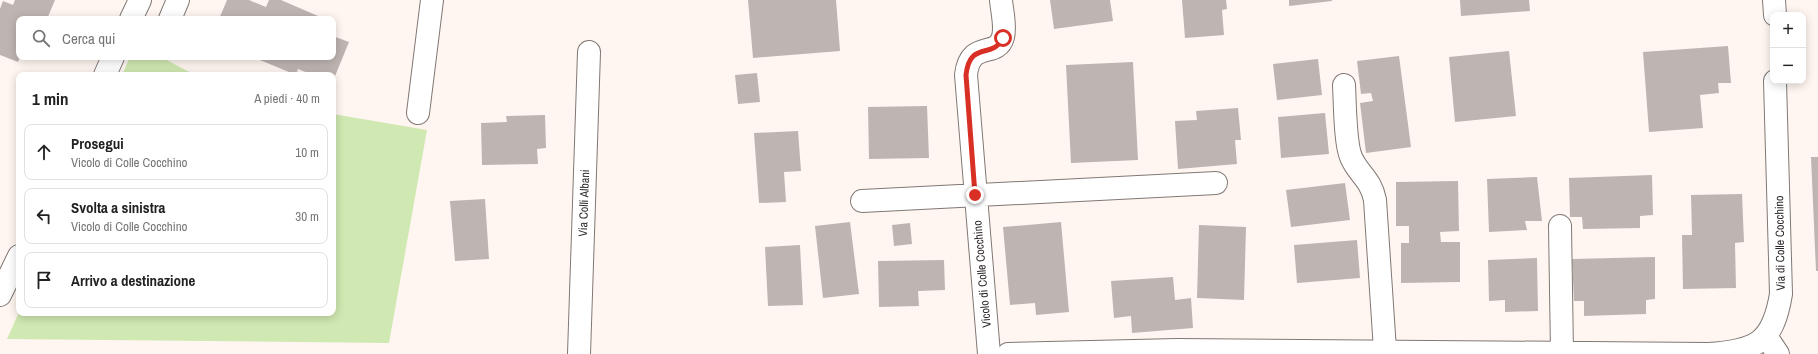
<!DOCTYPE html>
<html lang="it">
<meta charset="utf-8">
<style>
:root{--surface:#fff;--page:#f2f2f2;--text:#222;--muted:#767676;--line:#e0e0e0}
body{margin:0;font-family:"Archivo Narrow",sans-serif;background:var(--page);color:var(--text)}
.controls{position:absolute;right:12px;top:12px;display:grid;overflow:hidden;border-radius:8px;box-shadow:0 2px 10px #0003}
.controls button{width:36px;height:36px;display:grid;place-items:center;padding:0;border:0;border-bottom:1px solid var(--line);background:var(--surface);color:var(--text);font:20px sans-serif}
.stop{position:absolute;width:12px;height:12px;margin:-9px;border:3px solid #d93025;border-radius:50%;background:#fff}
.stop.end{background:#d93025;border-color:#fff;box-shadow:0 1px 4px #0008}
.list{margin:0;padding:0;list-style:none}
h2{display:flex;justify-content:space-between;align-items:center;height:52px;margin:0;padding:0 16px;font-size:17px}
h2 small{font-size:13px;font-weight:400;color:var(--muted)}
.list li{display:grid;grid-template-columns:26px 1fr auto;gap:12px;align-items:center;box-sizing:border-box;height:56px;margin:0 8px 8px;padding:0 8px;border:1px solid var(--line);border-radius:8px}
.list b{display:block;font-size:15px;white-space:nowrap}
.list p{margin:0;font-size:13px;white-space:nowrap;color:var(--muted)}
.list em{font-size:13px;font-style:normal;color:var(--muted)}
.icon{flex:none;width:22px;height:22px;fill:none;stroke:currentColor;stroke-width:2;stroke-linecap:round;stroke-linejoin:round}
.map{position:relative;flex:none;width:1818px;height:354px;overflow:hidden}
.search{position:absolute;background:var(--surface);box-shadow:0 2px 10px #0003;left:16px;top:16px;width:320px;height:44px;display:flex;align-items:center;gap:10px;box-sizing:border-box;padding:0 14px;border-radius:8px;color:var(--muted);font-size:15px}
.panel{position:absolute;background:var(--surface);box-shadow:0 2px 10px #0003;left:16px;top:72px;width:320px;height:244px;border-radius:8px}
.map>svg:first-child{display:block}
</style>
<div class="map">
<svg width="1818" height="354" viewBox="0 0 1818 354">
<rect width="100%" height="100%" fill="#fff6f1"/>
<path fill="#d0e8b1" d="M130,57H161L195,75H122Z
M333,114L427,130L389,343L7,339L19,312V313H333Z"/>
<path fill="#beb5b2" d="M15,0H55L47,19H19L20,57L18,62L0,55V9L3,1L13,5Z
M227,0H249L266,7L269,0H281L325,19H219Z
M748,0H836L840,51L753,58Z
M1050,0H1110L1113,21L1054,29Z
M1182,0H1226L1227,9L1222,10L1224,35L1185,38Z
M1289,0H1332V1L1289,6Z
M1460,0H1529L1530,11L1461,16Z
M333,36L349,42L333,81V75H313L298,69L296,75L253,57H333Z
M1728,46L1731,83H1718L1719,93L1700,95L1703,128L1649,132L1643,52Z
M1509,51L1516,116L1455,122L1449,57Z
M1399,56L1411,147L1366,153L1360,103L1373,101L1371,93L1361,94L1357,61Z
M1318,59L1322,95L1277,100L1273,64Z
M1133,62L1138,160L1071,163L1066,65Z
M757,73L760,102L738,104L735,75Z
M927,106L929,158L869,159L868,107Z
M1238,108L1241,140H1235L1237,164L1178,169L1175,121L1197,120L1196,111Z
M1325,113L1329,154L1281,158L1278,117Z
M545,115L546,148L537,149L538,164L482,165L481,123L507,122L506,116Z
M798,131L801,171L784,172L786,202L759,203L754,133Z
M1811,157H1818V271H1816Z
M1652,175L1653,215L1640,216V228L1583,229L1582,217H1570L1569,178Z
M1537,177L1542,221H1525L1527,230L1489,232L1487,179Z
M1458,181L1459,231L1440,232L1441,242H1460V282L1401,283V243H1409V226H1396V182Z
M1345,183L1350,220L1291,227L1286,190Z
M1742,194L1744,242L1735,243L1736,288L1683,289L1682,235H1692L1691,195Z
M485,199L489,259L455,261L450,201Z
M850,222L859,294L823,298L815,226Z
M1061,222L1069,312L1036,315L1035,303L1010,305L1003,227Z
M910,223L912,244L894,246L892,225Z
M1199,225L1246,227L1244,300L1197,298Z
M1357,240L1360,278L1297,283L1294,245Z
M800,245L803,305L768,306L765,247Z
M1655,257V299L1646,300V314L1584,316V301H1574L1572,259Z
M1537,258L1538,311L1505,312V300L1489,301L1488,260Z
M944,260L945,290L918,291L919,306L879,307L878,261Z
M1173,277L1175,300L1191,298L1193,328L1132,333L1131,316L1114,318L1111,281Z"/>
<g fill="none" stroke-linecap="round" stroke-linejoin="round">
<g stroke="#807874" stroke-width="24">
<path id="minor" d="M1774,0L1775,15
M131,19L140,0
M170,19L178,0
M105,75L113,57
M1344,85C1345,103 1345,143 1351,157C1358,174 1371,179 1375,200L1385,350
M418,113L432,0
M862,201L1216,183
M1560,226L1562,352
M0,295L19,256
M1766,336L1778,354
M579,354L589,52
M989,354L966,75C970,39 997,59 1003,37C1006,26 1002,12 1001,0
M1008,354L1177,350L1708,354C1756,351 1773,343 1781,294L1775,81"/>
</g>
<use href="#minor" stroke="#fff" stroke-width="22"/>
</g>
<g fill="none" stroke-linecap="round" stroke-linejoin="round">
<path stroke="#d93025" stroke-width="5" d="M975,195L966,75C970,40 992,60 1003,38"/>
</g>
<g text-anchor="middle" dominant-baseline="central" stroke-width="3" stroke-linejoin="round" paint-order="stroke">
<g font-size="12" fill="#2d2928" stroke="#fff">
<text transform="translate(584 203) rotate(-88)">Via Colli Albani</text>
<text transform="translate(1780 243) rotate(-91)">Via di Colle Cocchino</text>
<text transform="translate(982 274) rotate(-95)">Vicolo di Colle Cocchino</text>
</g>
</g>
</svg>
<div class="controls">
<button>+</button>
<button>−</button>
</div>
<div class="stop" style="left:1003px;top:38px"></div>
<div class="stop end" style="left:975px;top:195px"></div>
<div class="search"><svg class="icon" aria-label="search" viewBox="0 0 24 24"><circle cx="10" cy="10" r="6"/><path d="M15 15l6 6"/></svg>Cerca qui</div>
<section class="panel">
<h2>1 min<small>A piedi · 40 m</small></h2>
<ul class="list">
<li><svg class="icon" aria-label="ahead" viewBox="0 0 24 24"><path d="M12 20V5M6 11l6-6 6 6"/></svg><div><b>Prosegui</b><p>Vicolo di Colle Cocchino</p></div><em>10 m</em></li>
<li><svg class="icon" aria-label="left" viewBox="0 0 24 24"><path d="M17 20v-9H6M10 6l-5 5 5 5"/></svg><div><b>Svolta a sinistra</b><p>Vicolo di Colle Cocchino</p></div><em>30 m</em></li>
<li><svg class="icon" aria-label="arrive" viewBox="0 0 24 24"><path d="M6 21V4h12l-3 4 3 4H6"/></svg><div><b>Arrivo a destinazione</b></div></li>
</ul>
</section>
</div>
